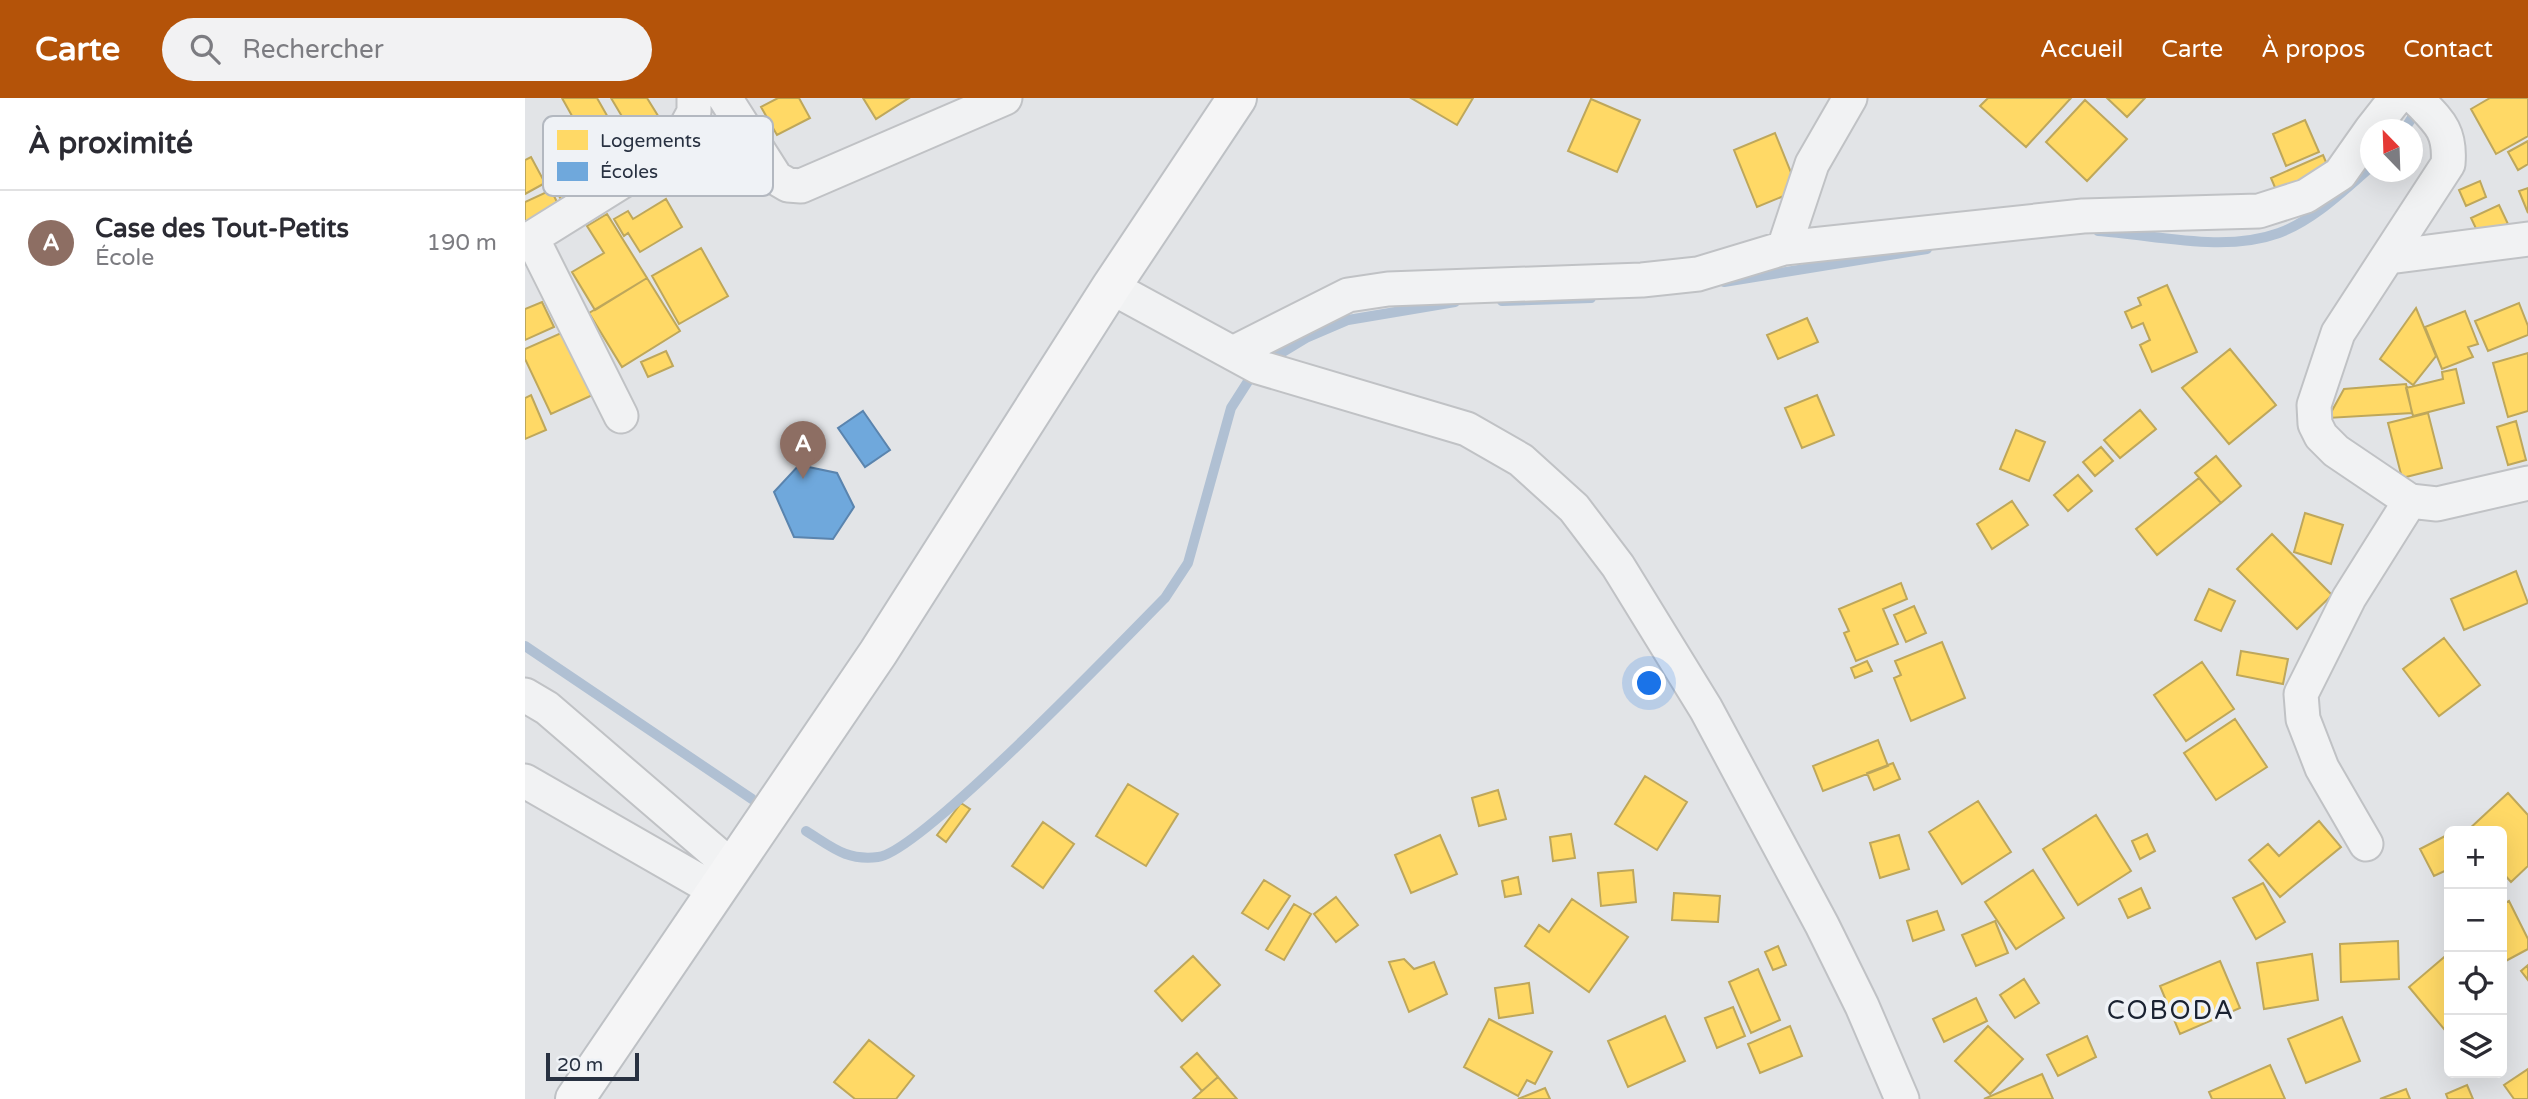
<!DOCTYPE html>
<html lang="fr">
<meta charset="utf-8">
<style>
:root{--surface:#fff;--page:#f2f2f3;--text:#2b2b33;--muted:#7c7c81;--line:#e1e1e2;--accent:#b45309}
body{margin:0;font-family:"Varela Round",sans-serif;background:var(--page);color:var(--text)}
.controls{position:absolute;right:21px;bottom:21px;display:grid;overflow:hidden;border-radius:10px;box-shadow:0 7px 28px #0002}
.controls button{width:63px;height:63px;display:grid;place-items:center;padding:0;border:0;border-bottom:2px solid var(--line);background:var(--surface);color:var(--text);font:35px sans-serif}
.compass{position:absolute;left:1835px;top:21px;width:63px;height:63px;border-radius:50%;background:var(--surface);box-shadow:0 7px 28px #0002;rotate:337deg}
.scale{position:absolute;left:21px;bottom:18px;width:93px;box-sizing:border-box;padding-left:7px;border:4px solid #283141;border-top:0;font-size:19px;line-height:24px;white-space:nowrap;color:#283141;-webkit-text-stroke:5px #eff2f6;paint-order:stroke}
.you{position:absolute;left:1125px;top:586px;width:24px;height:24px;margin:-18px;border:5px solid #fff;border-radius:50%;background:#1a73e8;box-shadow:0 0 0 10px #1a73e833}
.badge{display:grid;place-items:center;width:46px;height:46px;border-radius:50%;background:var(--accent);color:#fff;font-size:23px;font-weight:700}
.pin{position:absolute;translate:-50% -58px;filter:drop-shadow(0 2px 4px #0008)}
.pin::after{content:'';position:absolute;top:37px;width:24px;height:21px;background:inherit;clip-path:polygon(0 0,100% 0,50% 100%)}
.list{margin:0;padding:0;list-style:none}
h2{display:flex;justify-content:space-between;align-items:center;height:91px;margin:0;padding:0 28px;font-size:30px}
h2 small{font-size:23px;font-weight:400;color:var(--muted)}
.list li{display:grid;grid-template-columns:46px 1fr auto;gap:21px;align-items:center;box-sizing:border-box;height:105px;padding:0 28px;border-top:2px solid var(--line)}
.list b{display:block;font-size:26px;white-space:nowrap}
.list p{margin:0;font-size:23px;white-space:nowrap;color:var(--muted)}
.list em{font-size:23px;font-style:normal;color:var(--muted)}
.icon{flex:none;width:38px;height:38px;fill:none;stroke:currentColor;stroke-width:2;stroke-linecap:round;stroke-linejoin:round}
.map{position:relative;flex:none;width:2003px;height:1001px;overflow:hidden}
header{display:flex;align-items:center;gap:42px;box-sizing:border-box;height:98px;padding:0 35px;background:var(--accent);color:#fff}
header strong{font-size:33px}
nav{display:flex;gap:38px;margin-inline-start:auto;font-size:24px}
.search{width:490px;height:63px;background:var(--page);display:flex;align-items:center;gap:18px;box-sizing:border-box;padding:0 24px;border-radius:38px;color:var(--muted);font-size:26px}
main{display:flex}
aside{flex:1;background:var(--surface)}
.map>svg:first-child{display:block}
</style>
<header>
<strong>Carte</strong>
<div class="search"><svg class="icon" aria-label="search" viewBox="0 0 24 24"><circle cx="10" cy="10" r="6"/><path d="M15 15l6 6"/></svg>Rechercher</div>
<nav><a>Accueil</a><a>Carte</a><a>À propos</a><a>Contact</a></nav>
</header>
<main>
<aside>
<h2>À proximité<small></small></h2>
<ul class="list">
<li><span class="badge" style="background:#8d6e63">A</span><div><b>Case des Tout-Petits</b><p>École</p></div><em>190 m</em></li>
</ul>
</aside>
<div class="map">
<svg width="2003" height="1001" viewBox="0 0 2003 1001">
<rect width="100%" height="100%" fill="#e2e4e7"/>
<path fill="#ffd966" stroke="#bea75b" stroke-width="2" d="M37,0H72L88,28L61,43Z
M86,0H122L135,21L108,37Z
M253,0H274L285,20L252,37L236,9Z
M338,0H384L351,21Z
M886,0H948L932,27Z
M1463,0H1546L1501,49L1455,8Z
M1582,0H1620L1602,19Z
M1965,0H2003V38L1971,56L1946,11Z
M1066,1L1115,22L1092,74L1043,53Z
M1560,2L1602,41L1562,83L1521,44Z
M1780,22L1794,54L1761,68L1748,36Z
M1250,35L1273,92L1232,109L1209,52Z
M2003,43V66L1993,72L1983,54Z
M1798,57L1806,76L1754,99L1746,80Z
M6,59L20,85L0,96V62Z
M52,72L63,92L38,105L27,86Z
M1955,83L1961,99L1941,108L1934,92Z
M2003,90V115L1994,93Z
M26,92L35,110L0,127V104Z
M141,101L157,129L115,154L103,135L99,138L89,121L103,113L108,121Z
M1974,107L1983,126L1955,139L1946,120Z
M82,116L122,180L70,212L47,174L79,155L62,128Z
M176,150L203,198L154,226L127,178Z
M122,180L155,233L97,269L64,215Z
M1642,187L1672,254L1627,274L1615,247L1625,242L1618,225L1607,230L1600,214L1616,207L1613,200Z
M17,204L29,229L0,242V211Z
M1994,205L2003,228V237L1963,253L1950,223Z
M1891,210L1911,258L1888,287L1855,261Z
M1940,213L1953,246L1943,249L1948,259L1917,271L1900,229Z
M1282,220L1293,244L1253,261L1242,237Z
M43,232L72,295L26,316L0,261V251Z
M1705,251L1751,307L1704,346L1657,290Z
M141,253L148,268L123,279L116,264Z
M2003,255V313L1983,319L1968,265Z
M1931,271L1939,305L1888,318L1881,290L1918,281L1917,274Z
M1881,286L1887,315L1803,320L1819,291Z
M6,297L21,332L0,341V300Z
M1292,297L1309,337L1277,350L1260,310Z
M1615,312L1631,331L1595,360L1579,342Z
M1903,315L1917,370L1877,380L1863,325Z
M1991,323L2001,362L1983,367L1972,329Z
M1491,332L1520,344L1504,383L1475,371Z
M1576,349L1588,363L1570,378L1558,364Z
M1691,358L1716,388L1696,405L1670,375Z
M1553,377L1567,393L1543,413L1529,397Z
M1674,380L1696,405L1632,457L1611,431Z
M1487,403L1503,427L1467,451L1452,426Z
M1780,415L1818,427L1806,466L1769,454Z
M1747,436L1807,497L1772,531L1712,471Z
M1991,473L2003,505L1939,532L1926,501Z
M1376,485L1382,501L1358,511L1373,546L1331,563L1319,535L1324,533L1314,511Z
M1684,491L1710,503L1696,533L1670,522Z
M1389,508L1401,535L1381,544L1369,517Z
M1919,540L1955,587L1914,618L1878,571Z
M1417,544L1440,600L1386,623L1369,580L1376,577L1370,563Z
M1716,553L1763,561L1758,586L1712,577Z
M1342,563L1347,573L1330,580L1326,570Z
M1677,564L1709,611L1661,643L1629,597Z
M1710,621L1742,669L1691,702L1659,655Z
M1353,642L1363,668L1298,693L1288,668Z
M1368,665L1375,681L1349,692L1342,675Z
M1120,678L1162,704L1132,752L1090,726Z
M603,686L653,716L621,768L571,738Z
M973,692L981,721L954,728L947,700Z
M1983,695L2003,717V768L1986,784L1977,774V733H1942Z
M1453,703L1486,754L1437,786L1404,734Z
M436,705L445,711L421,744L412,737Z
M1571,717L1606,773L1553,807L1518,751Z
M1794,723L1816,749L1755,799L1724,762L1743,746L1754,758Z
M518,724L549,746L518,790L487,768Z
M1046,736L1050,760L1028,763L1025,739Z
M1622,736L1630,753L1615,761L1607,743Z
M1924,736V771L1909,778L1895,751Z
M915,737L932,776L886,795L870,757Z
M1374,737L1384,771L1355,780L1345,745Z
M1108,772L1111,804L1076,808L1073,775Z
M1508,772L1539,820L1491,851L1460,804Z
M993,779L996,796L980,799L977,783Z
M739,782L765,798L743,831L717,815Z
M1738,785L1760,824L1731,841L1708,800Z
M1616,790L1625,810L1603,820L1594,801Z
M1149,795L1195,798L1193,824L1147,822Z
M811,799L833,827L811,844L789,816Z
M1047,801L1103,839L1064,894L1000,848L1014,827L1024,834Z
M1984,803L2003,841V851L1977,865V807Z
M769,806L786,816L759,862L741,852Z
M1412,813L1419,832L1388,843L1382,823Z
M1470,823L1483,855L1451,868L1437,837Z
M1873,843L1874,881L1816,884L1815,846Z
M1253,848L1261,867L1248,872L1240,854Z
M1924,855V937L1884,889Z
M1787,856L1793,902L1739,911L1732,865Z
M668,858L695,887L657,923L630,893Z
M879,861L889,871L909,864L922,896L884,914L864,864Z
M1695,863L1715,910L1655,936L1635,888Z
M2003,867V882L1996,873Z
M1233,871L1255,922L1226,935L1204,884Z
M1499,881L1514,905L1490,920L1475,897Z
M1004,885L1008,915L974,920L970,890Z
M1451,900L1462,923L1419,944L1408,921Z
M1208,909L1220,938L1192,950L1180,920Z
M1140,918L1160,963L1103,989L1083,943Z
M1817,919L1835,963L1781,985L1763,941Z
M964,921L1027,954L1010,986L1002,982L993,998L939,969Z
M1265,928L1277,958L1235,975L1223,946Z
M1463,928L1498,961L1465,996L1430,963Z
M1562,938L1571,959L1533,978L1522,957Z
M344,942L389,978L371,1001H330L309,984Z
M672,955L693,979L677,993L656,969Z
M1745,967L1760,1001H1687L1684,994Z
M2003,971V1001H1989L1979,987Z
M1517,976L1528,1001H1459Z
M693,979L712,1001H668L677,993Z
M1942,987L1948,1001H1923L1921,996Z
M1020,990L1025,1001H993Z
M1881,991L1885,1001H1855Z"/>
<path fill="#6fa8dc" stroke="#5a84ae" stroke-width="2" d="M338,313L365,352L340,369L313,330Z
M274,367L312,375L329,409L308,441L269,439L249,394Z"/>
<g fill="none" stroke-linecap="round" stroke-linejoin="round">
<path stroke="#b0c0d3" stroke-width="10" d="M1879,32L1894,9
M1573,133C1631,137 1699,155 1754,135C1789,122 1818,93 1846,69
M1199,184L1402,151
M977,203L1066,200
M743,263L781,240L823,222L930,204
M0,548L227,701
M281,733C307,749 321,763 353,759C395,755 598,542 640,500L663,465L706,310L729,274"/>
<g stroke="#c0c2c5" stroke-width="37">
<path id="minor" d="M200,0L251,80L263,87L276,88L480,0
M1891,0C1913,23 1926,32 1923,66L1813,235L1789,307L1790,326L1796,338L1811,353L1885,403L1912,406L2003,385
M1846,32L1871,0
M7,140L96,318
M0,144L149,51L169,14V0
M1259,150L1287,66L1325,0
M1864,159L2003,141
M586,189L733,269L942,331L996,362L1049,410L1093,468L1181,611L1297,827L1337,908L1377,1001
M708,255L823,197L863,191L1117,182L1173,176L1259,150L1558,118L1734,113L1781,98L1815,76L1846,32
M0,597L22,610L207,769
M0,683L190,792
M1841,746L1797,670L1778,621L1776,596L1824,500L1885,403"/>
</g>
<g stroke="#bec1c5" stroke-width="42">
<path id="primary" d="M50,1001L353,555L586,189L712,0"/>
</g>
<use href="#minor" stroke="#f1f2f3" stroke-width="33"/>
<use href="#primary" stroke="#f5f5f6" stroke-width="38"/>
</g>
<g text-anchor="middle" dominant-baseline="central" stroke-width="7" stroke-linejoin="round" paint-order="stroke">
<g font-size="26" letter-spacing="2" fill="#1a2231" stroke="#eff2f6">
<text x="1646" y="912">COBODA</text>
</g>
</g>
<rect x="18" y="18" width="230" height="80" rx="10" fill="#eff2f6" stroke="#b3b8c0" stroke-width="2"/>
<rect x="32" y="32" width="31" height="20" fill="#ffd966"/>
<rect x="32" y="64" width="31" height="19" fill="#6fa8dc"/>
<g font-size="19" fill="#283141">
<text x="75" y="49">Logements</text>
<text x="75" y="80">Écoles</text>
</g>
</svg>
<div class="controls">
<button>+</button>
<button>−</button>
<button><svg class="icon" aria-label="locate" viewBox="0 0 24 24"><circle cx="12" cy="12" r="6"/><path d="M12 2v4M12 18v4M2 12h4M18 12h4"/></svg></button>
<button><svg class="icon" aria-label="layers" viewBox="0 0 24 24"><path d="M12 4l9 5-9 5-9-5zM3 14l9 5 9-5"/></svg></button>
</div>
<svg class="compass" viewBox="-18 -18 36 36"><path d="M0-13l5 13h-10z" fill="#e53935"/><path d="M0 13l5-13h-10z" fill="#7c7c81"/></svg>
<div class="scale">20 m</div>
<div class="you"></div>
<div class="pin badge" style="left:278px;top:381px;background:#8d6e63">A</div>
</div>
</main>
